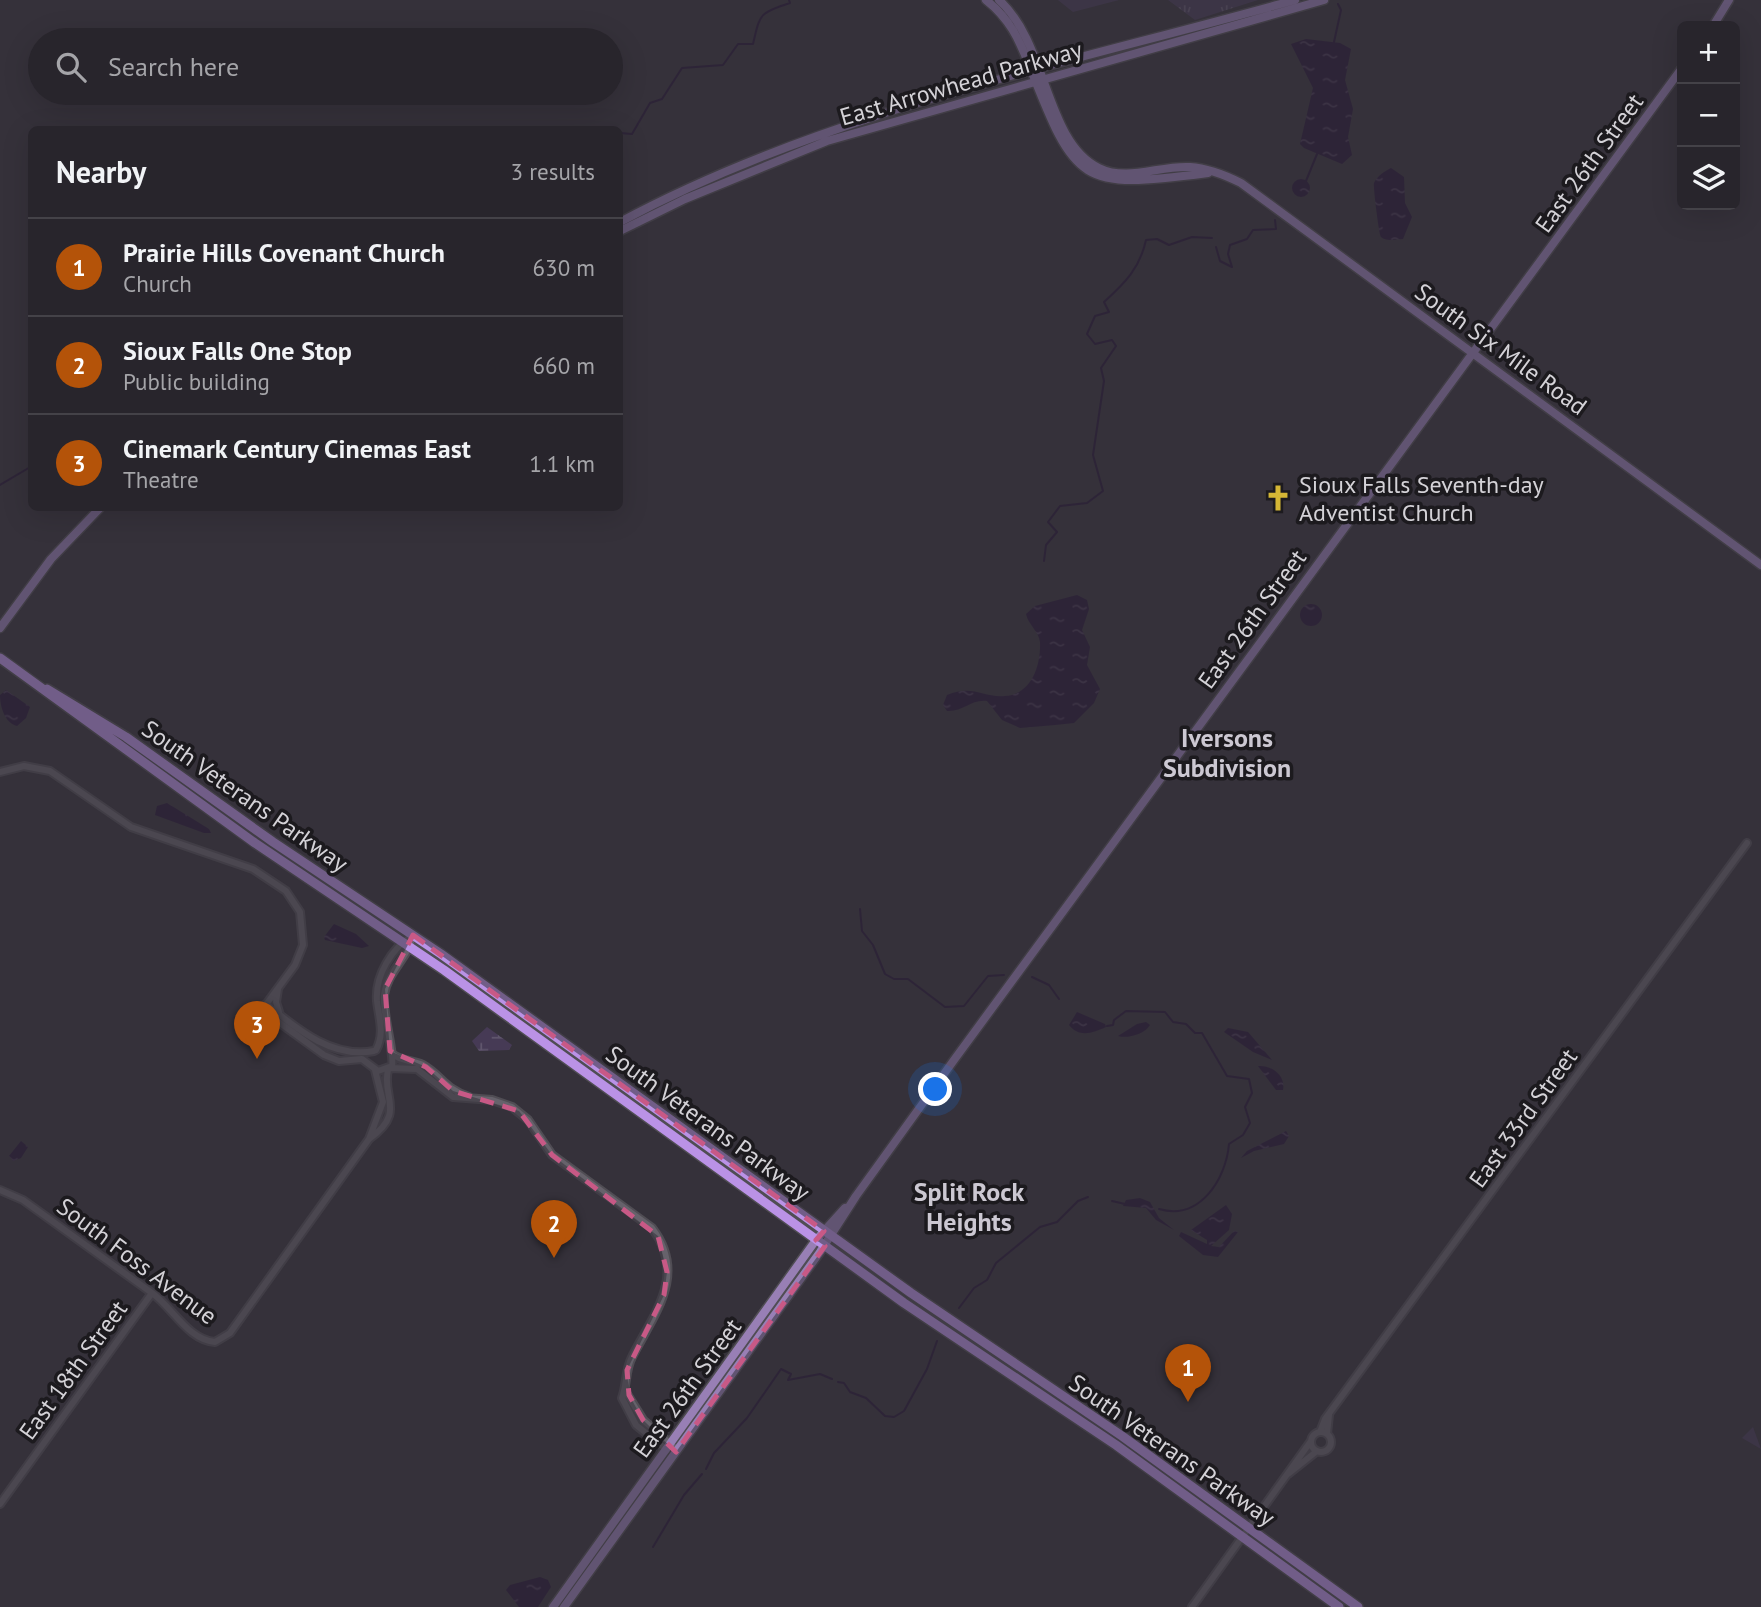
<!DOCTYPE html>
<meta charset="utf-8">
<style>
:root{--surface:#28252c;--page:#343138;--text:#f1f3f6;--muted:#a5a5a9;--line:#444248;--accent:#b45309}
body{margin:0;font-family:"PT Sans",sans-serif;background:var(--page);color:var(--text)}
.controls{position:absolute;right:21px;top:21px;display:grid;overflow:hidden;border-radius:10px;box-shadow:0 7px 28px #0002}
.controls button{width:63px;height:63px;display:grid;place-items:center;padding:0;border:0;border-bottom:2px solid var(--line);background:var(--surface);color:var(--text);font:35px sans-serif}
.you{position:absolute;left:936px;top:1090px;width:24px;height:24px;margin:-18px;border:5px solid #fff;border-radius:50%;background:#1a73e8;box-shadow:0 0 0 10px #1a73e833}
.badge{display:grid;place-items:center;width:46px;height:46px;border-radius:50%;background:var(--accent);color:#fff;font-size:23px;font-weight:700}
.pin{position:absolute;translate:-50% -58px;filter:drop-shadow(0 2px 4px #0008)}
.pin::after{content:'';position:absolute;top:37px;width:24px;height:21px;background:inherit;clip-path:polygon(0 0,100% 0,50% 100%)}
.list{margin:0;padding:0;list-style:none}
h2{display:flex;justify-content:space-between;align-items:center;height:91px;margin:0;padding:0 28px;font-size:30px}
h2 small{font-size:23px;font-weight:400;color:var(--muted)}
.list li{display:grid;grid-template-columns:46px 1fr auto;gap:21px;align-items:center;box-sizing:border-box;height:98px;padding:0 28px;border-top:2px solid var(--line)}
.list b{display:block;font-size:26px;white-space:nowrap}
.list p{margin:0;font-size:23px;white-space:nowrap;color:var(--muted)}
.list em{font-size:23px;font-style:normal;color:var(--muted)}
.icon{flex:none;width:38px;height:38px;fill:none;stroke:currentColor;stroke-width:2;stroke-linecap:round;stroke-linejoin:round}
.map{position:relative;flex:none;width:1761px;height:1607px;overflow:hidden}
.search{position:absolute;background:var(--surface);box-shadow:0 7px 28px #0002;left:28px;top:28px;width:595px;height:77px;display:flex;align-items:center;gap:18px;box-sizing:border-box;padding:0 24px;border-radius:38px;color:var(--muted);font-size:26px}
.panel{position:absolute;background:var(--surface);box-shadow:0 7px 28px #0002;left:28px;top:126px;width:595px;height:385px;border-radius:10px}
.map>svg:first-child{display:block}
</style>
<div class="map">
<svg width="1761" height="1607" viewBox="0 0 1761 1607">
<defs>
<pattern id="grass-tufts" width="24" height="20" patternUnits="userSpaceOnUse" patternTransform="scale(1.75)"><rect width="24" height="20" fill="#463a55"/><path d="M3 7l-1-3M5 7V3M7 7l1-3M15 17l-1-3M17 17v-4M19 17l1-3" fill="none" stroke="#60566d"/></pattern>
<pattern id="wetland-marsh" width="20" height="14" patternUnits="userSpaceOnUse" patternTransform="scale(1.75)"><rect width="20" height="14" fill="#463a55"/><path d="M1 5h8M5 5V1M11 12h8M15 12V8" fill="none" stroke="#60566d"/></pattern>
<pattern id="water-ripples" width="26" height="14" patternUnits="userSpaceOnUse" patternTransform="scale(1.75)"><rect width="26" height="14" fill="#251534"/><path d="M2 4q2-2 4 0t4 0M15 11q2-2 4 0t4 0" fill="none" stroke="#443651"/></pattern>
</defs>
<rect width="100%" height="100%" fill="#35313a"/>
<path fill="url(#grass-tufts)" d="M1058,0H1119L1073,12Z
M1168,0H1258L1195,20Z"/>
<path fill="url(#wetland-marsh)" d="M487,1027L512,1045L509,1050L479,1051L472,1041Z"/>
<path fill="#463a55" d="M1753,1427L1761,1449L1742,1438Z"/>
<path fill="url(#water-ripples)" d="M1306,39L1340,43L1351,49L1345,80L1353,109L1348,137L1352,155L1342,164L1304,148L1300,144L1313,88L1291,44Z
M1391,168L1404,177L1405,203L1412,217L1403,239C1395,239 1387,242 1381,237C1379,235 1373,186 1374,183C1377,176 1385,171 1391,168Z
M1292 188a9 9 0 1 1 18 0a9 9 0 1 1-18 0Z
M1077,595L1087,600L1089,609L1082,630L1090,647L1087,665L1100,689L1094,703L1074,723L1055,725L1020,728L1002,720L987,701C971,699 963,712 947,711L943,705L947,695C973,684 983,698 1005,696C1032,694 1041,665 1040,642C1039,632 1028,624 1026,614L1035,606Z
M1300 615a11 11 0 1 1 22 0a11 11 0 1 1-22 0Z
M6,690L30,707L26,718L17,726C5,723 0,707 0,695Z
M167,803L209,829L211,833H204L155,815L157,806Z
M334,924L356,934L369,946L362,948L325,940L324,937Z
M1077,1012L1105,1024L1106,1027C1093,1033 1079,1038 1069,1025Z
M1146,1022L1150,1025C1145,1034 1127,1039 1118,1036L1137,1024Z
M1228,1028L1248,1032L1272,1060L1253,1052L1224,1032Z
M1258,1066C1271,1065 1286,1075 1283,1090H1276Z
M1286,1131L1289,1136L1284,1144L1254,1151L1241,1158L1247,1151Z
M21,1141L28,1147L21,1158L13,1161L9,1156Z
M1140,1198L1150,1202L1159,1218L1174,1230L1156,1220L1146,1208L1123,1206L1126,1200Z
M1226,1205L1232,1214L1229,1230L1211,1246L1219,1247L1234,1231L1238,1232L1218,1257L1203,1255L1179,1236L1181,1232L1207,1244V1240L1191,1230Z
M540,1577L548,1580L551,1587L538,1607H519L506,1590L510,1585Z"/>
<g fill="none" stroke-linecap="round" stroke-linejoin="round">
<path stroke="#251534" stroke-width="2" d="M1334,42L1341,10L1338,4
M620,133L632,134L650,103L662,99L682,68L723,65L738,44H753C760,15 758,13 790,3L789,0
M1306,181L1317,154
M1216,247L1220,261L1232,267L1228,254L1230,245L1247,239L1253,230L1276,229L1275,220
M0,485L32,466
M1044,561L1046,545L1057,532L1048,522L1060,506L1087,503L1103,491L1093,455L1104,381L1101,368L1116,346L1112,340L1095,344L1087,334L1095,316L1109,312L1104,302C1125,283 1140,268 1146,240L1157,239L1169,245L1192,237L1212,238
M860,909L862,931L873,945L885,974L894,979H908L945,1007L964,1006L988,976L1004,975
M1032,977L1049,985L1059,999
M1107,1026L1113,1025L1114,1020L1126,1011L1165,1012L1173,1022L1186,1024L1195,1033H1202L1227,1076L1249,1079L1252,1093L1245,1107L1250,1123L1243,1135L1229,1144C1226,1179 1200,1221 1159,1209
M1112,1201L1125,1204
M959,1308L974,1288L987,1280L996,1263L1040,1227L1057,1222L1078,1201L1088,1197
M838,1382L844,1383L850,1392L866,1398L885,1416L894,1417L904,1411L927,1369L937,1341
M706,1469L714,1453L747,1418L781,1369L791,1374L788,1380L820,1374L832,1379
M653,1547L684,1495L702,1474"/>
<g stroke="#504d54" stroke-width="10">
<path id="minor" d="M0,772L24,766L50,771L131,827L253,869L286,891L300,912L303,945L295,965L262,1010L324,1055L339,1061L362,1059L378,1071L392,1066C395,1055 382,1013 384,995C387,972 409,957 413,935
M278,989L276,1002L279,1012
M266,1004C297,1029 332,1059 374,1051
M376,1050C385,1033 379,1019 377,1001C375,975 392,948 413,935
M392,1054C402,1062 412,1060 423,1065C442,1076 443,1088 469,1097
M389,1068L417,1069L453,1097L492,1100L512,1107L528,1120L552,1155L652,1228C688,1275 653,1315 632,1357C625,1370 627,1385 622,1398L636,1425L667,1450
M369,1139L383,1102L375,1070
M0,1190L23,1200L152,1293C173,1308 188,1340 215,1342L230,1333L369,1139C407,1112 381,1097 388,1070
M625,1391L643,1420L673,1446
M1320,1432L1325,1419L1747,843
M1311 1442a10 10 0 1 1 20 0a10 10 0 1 1-20 0Z
M1327,1434L1329,1415
M1288,1474L1317,1451
M0,1504L152,1293
M1192,1607L1311,1441"/>
</g>
<g stroke="#504d54" stroke-width="11">
<path id="major" d="M986,0C1009,18 1019,39 1029,65C1076,184 1079,190 1208,173
M999,0C1048,44 1045,142 1099,168C1127,182 1160,165 1190,167C1208,168 1225,175 1241,183L1761,565
M1713,26L1729,0
M620,222C829,110 1068,64 1295,0
M620,231L685,199L827,141L1324,0
M0,628L51,559L100,508
M553,1607L816,1240L845,1208
M564,1607L820,1252L856,1196L954,1060L1682,68"/>
</g>
<g stroke="#504d54" stroke-width="12">
<path id="highway" d="M0,658L255,843L444,970L904,1303L1116,1445L1339,1607
M47,689L126,737L273,842L441,954L911,1293L1122,1436L1358,1607"/>
</g>
<use href="#minor" stroke="#66626b" stroke-width="6"/>
<use href="#major" stroke="#987fb5" stroke-width="8"/>
<use href="#highway" stroke="#ba92e6" stroke-width="9"/>
</g>
<path d="M0 0H1761V1607H0ZM413,935L824,1231L816,1240L825,1246L676,1452L643,1420L629,1395L627,1370L664,1295L667,1272L658,1236L552,1155L519,1111L453,1091L426,1067L390,1051L385,989Z" fill="#35313a" fill-opacity=".55" fill-rule="evenodd"/>
<path fill="none" stroke="#c85986" stroke-width="5" stroke-dasharray="14 9" stroke-linejoin="round" d="M413,935L824,1231L816,1240L825,1246L676,1452L643,1420L629,1395L627,1370L664,1295L667,1272L658,1236L552,1155L519,1111L453,1091L426,1067L390,1051L385,989Z"/>
<defs>
<g id="church-bare" transform="scale(2.1)"><path d="M-1.2-6h2.4v3.5h3.3v2.4h-3.3V6h-2.4V-.1h-3.3v-2.4h3.3Z" fill="#d4b635" stroke="#1c1a1e" stroke-width="2.5" paint-order="stroke"/></g>
</defs>
<g fill-rule="evenodd">
<use href="#church-bare" x="1278" y="498"/>
</g>
<g text-anchor="middle" dominant-baseline="central" stroke-width="7" stroke-linejoin="round" paint-order="stroke">
<g font-size="24" fill="#d4d2d7" stroke="#1c1a1e">
<text transform="translate(961 83) rotate(-16)">East Arrowhead Parkway</text>
<text transform="translate(1589 163) rotate(-54)">East 26th Street</text>
<text transform="translate(1501 349) rotate(36)">South Six Mile Road</text>
<text transform="translate(1252 619) rotate(-54)">East 26th Street</text>
<text transform="translate(245 796) rotate(35)">South Veterans Parkway</text>
<text transform="translate(1523 1118) rotate(-54)">East 33rd Street</text>
<text transform="translate(708 1123) rotate(36)">South Veterans Parkway</text>
<text transform="translate(137 1261) rotate(37)">South Foss Avenue</text>
<text transform="translate(73 1370) rotate(-54)">East 18th Street</text>
<text transform="translate(687 1388) rotate(-54)">East 26th Street</text>
<text transform="translate(1172 1450) rotate(35)">South Veterans Parkway</text>
</g>
<g font-size="24" fill="#d4d2d7" stroke="#1c1a1e" text-anchor="start">
<text x="1299" y="484">Sioux Falls Seventh-day<tspan x="1299" dy="28">Adventist Church</tspan></text>
</g>
<g font-size="26" font-weight="bold" fill="#ccc8d2" stroke="#1c1a1e">
<text x="1227" y="737">Iversons<tspan x="1227" dy="30">Subdivision</tspan></text>
<text x="969" y="1191">Split Rock<tspan x="969" dy="30">Heights</tspan></text>
</g>
</g>
</svg>
<div class="controls">
<button>+</button>
<button>−</button>
<button><svg class="icon" aria-label="layers" viewBox="0 0 24 24"><path d="M12 4l9 5-9 5-9-5zM3 14l9 5 9-5"/></svg></button>
</div>
<div class="you"></div>
<div class="pin badge" style="left:1188px;top:1402px">1</div>
<div class="pin badge" style="left:554px;top:1258px">2</div>
<div class="pin badge" style="left:257px;top:1059px">3</div>
<div class="search"><svg class="icon" aria-label="search" viewBox="0 0 24 24"><circle cx="10" cy="10" r="6"/><path d="M15 15l6 6"/></svg>Search here</div>
<section class="panel">
<h2>Nearby<small>3 results</small></h2>
<ul class="list">
<li><span class="badge">1</span><div><b>Prairie Hills Covenant Church</b><p>Church</p></div><em>630 m</em></li>
<li><span class="badge">2</span><div><b>Sioux Falls One Stop</b><p>Public building</p></div><em>660 m</em></li>
<li><span class="badge">3</span><div><b>Cinemark Century Cinemas East</b><p>Theatre</p></div><em>1.1 km</em></li>
</ul>
</section>
</div>
